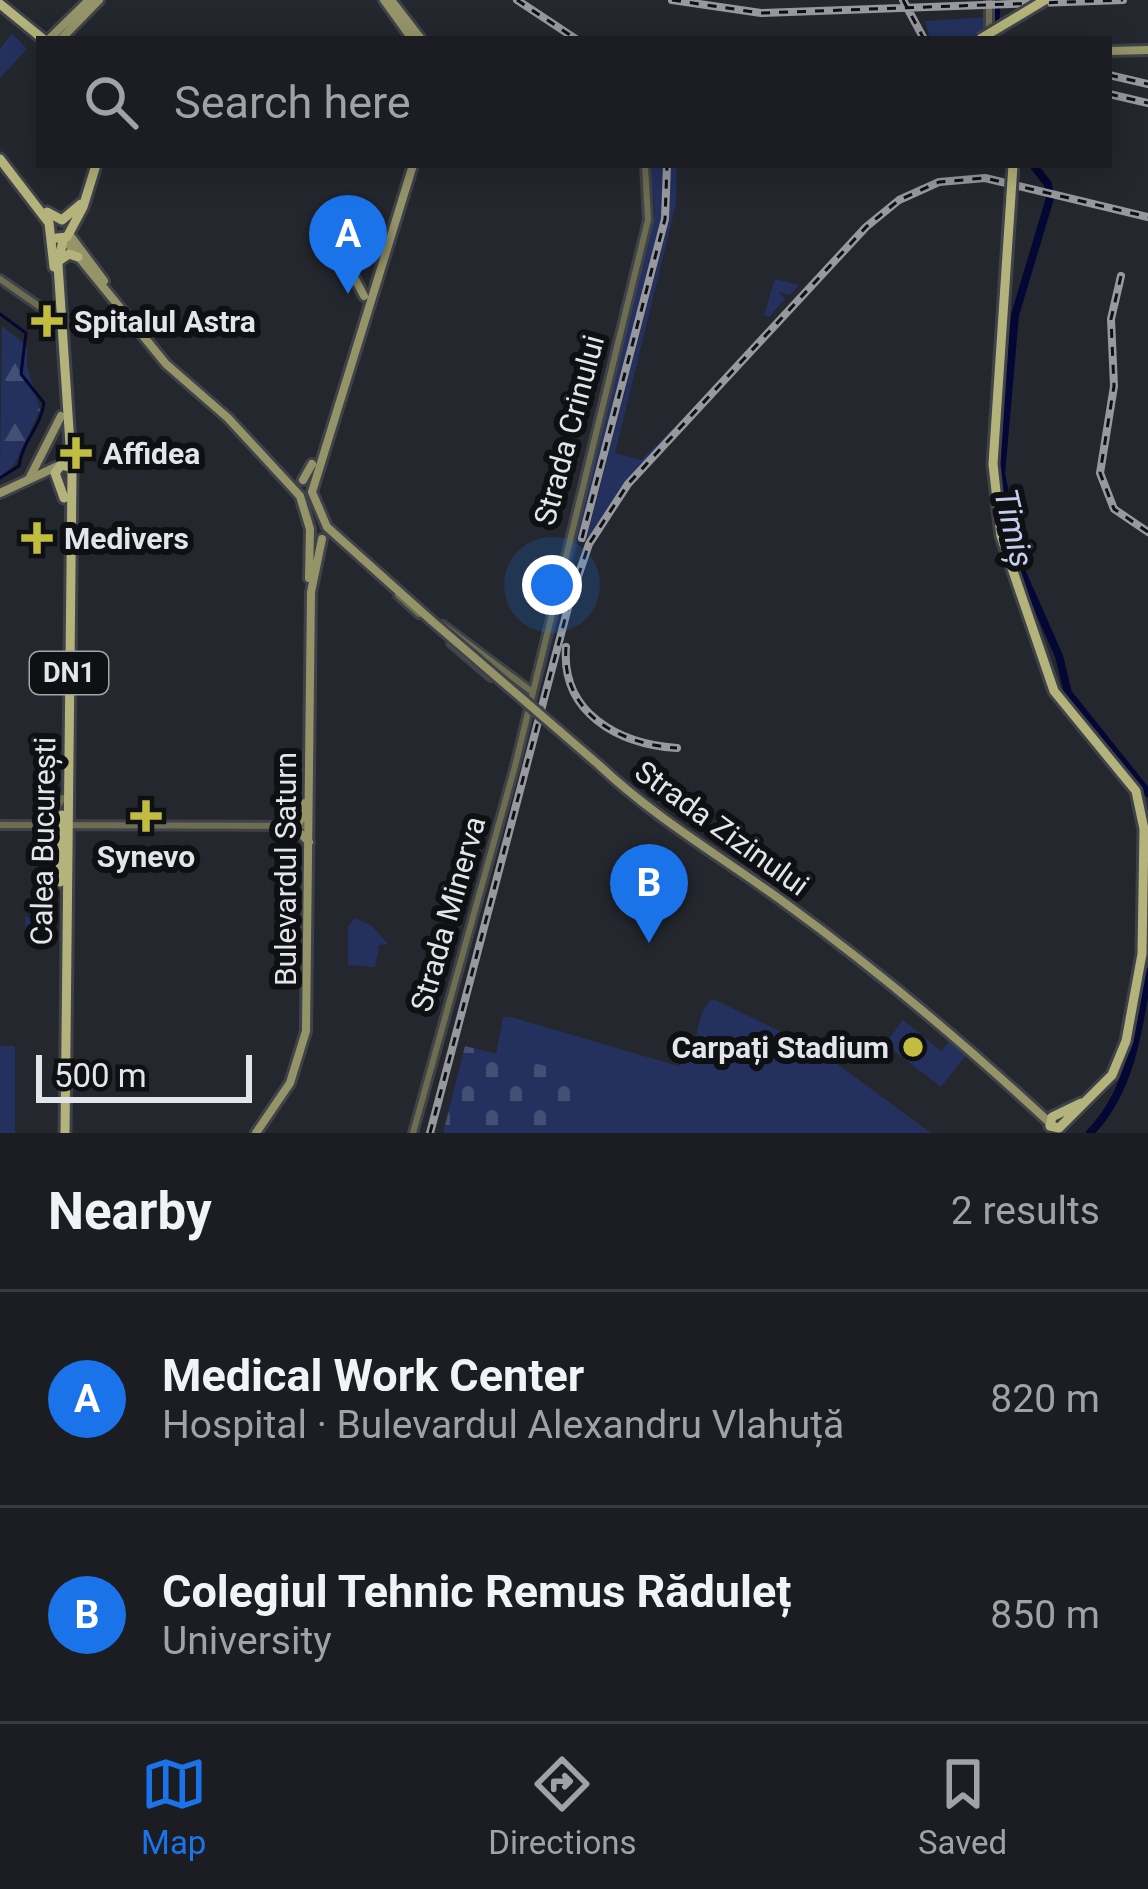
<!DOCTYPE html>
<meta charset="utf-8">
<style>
:root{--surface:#1b1d22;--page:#24262a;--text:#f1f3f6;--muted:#a0a2a5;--line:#393b40;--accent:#1a73e8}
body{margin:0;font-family:Roboto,sans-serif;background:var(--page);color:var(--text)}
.scale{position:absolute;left:36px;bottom:30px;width:216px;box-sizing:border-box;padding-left:12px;border:6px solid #e3e5ea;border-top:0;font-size:33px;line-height:42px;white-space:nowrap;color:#e3e5ea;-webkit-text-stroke:9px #0f1013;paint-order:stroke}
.you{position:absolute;left:552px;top:585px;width:42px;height:42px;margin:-30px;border:9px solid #fff;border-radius:50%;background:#1a73e8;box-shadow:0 0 0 18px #1a73e833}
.badge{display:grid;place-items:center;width:78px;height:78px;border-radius:50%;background:var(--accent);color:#fff;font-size:39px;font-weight:700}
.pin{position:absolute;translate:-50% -99px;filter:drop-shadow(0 3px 6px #0008)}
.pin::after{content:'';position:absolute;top:63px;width:42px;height:36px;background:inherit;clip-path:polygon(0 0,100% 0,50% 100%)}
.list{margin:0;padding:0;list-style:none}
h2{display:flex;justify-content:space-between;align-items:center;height:156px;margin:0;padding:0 48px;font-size:51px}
h2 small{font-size:39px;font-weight:400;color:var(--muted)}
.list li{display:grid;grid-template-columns:78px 1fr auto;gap:36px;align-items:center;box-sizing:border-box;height:216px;padding:0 48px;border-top:3px solid var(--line)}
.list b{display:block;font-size:45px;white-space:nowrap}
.list p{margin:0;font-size:39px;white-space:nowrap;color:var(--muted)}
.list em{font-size:39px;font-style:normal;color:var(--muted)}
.icon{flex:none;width:66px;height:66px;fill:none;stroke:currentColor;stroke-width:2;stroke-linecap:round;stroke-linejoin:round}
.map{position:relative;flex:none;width:1148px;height:1133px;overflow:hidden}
.search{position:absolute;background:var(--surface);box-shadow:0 6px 30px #0003;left:36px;right:36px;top:36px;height:132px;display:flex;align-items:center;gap:30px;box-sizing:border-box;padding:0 42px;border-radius:0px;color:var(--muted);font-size:45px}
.sheet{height:588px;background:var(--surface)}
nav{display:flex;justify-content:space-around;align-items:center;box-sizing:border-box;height:168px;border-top:3px solid var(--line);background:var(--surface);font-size:33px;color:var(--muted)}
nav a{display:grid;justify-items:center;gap:6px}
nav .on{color:var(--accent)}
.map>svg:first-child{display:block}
</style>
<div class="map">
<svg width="1148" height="1133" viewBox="0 0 1148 1133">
<defs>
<pattern id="forest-firs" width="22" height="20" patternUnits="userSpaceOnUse" patternTransform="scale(3)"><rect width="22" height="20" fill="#24315e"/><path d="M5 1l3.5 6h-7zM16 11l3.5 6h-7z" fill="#444f75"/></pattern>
<pattern id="cemetery-stones" width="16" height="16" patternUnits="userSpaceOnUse" patternTransform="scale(3)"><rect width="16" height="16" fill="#24315e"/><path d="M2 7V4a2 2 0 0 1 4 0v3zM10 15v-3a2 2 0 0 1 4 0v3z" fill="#444f75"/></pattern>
</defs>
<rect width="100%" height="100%" fill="#24272e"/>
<path fill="#24315e" d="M988,17V31L973,39H930L925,21Z
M12,33L27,49L0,78V49Z
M650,165H664V213L537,701L533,697L655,213Z
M671,165H677L676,204L615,453L641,460L711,392C660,446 603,497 579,568L665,236Z
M775,279L799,285L790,295L779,292L785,299L769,317L764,315Z
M25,917L55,919V940L26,938Z
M354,918L371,925L388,944L379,945L375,967L348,965V927Z
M713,999L817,1049L931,1133H564L577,1074L496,1054L503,1017H511L678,1066C704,1052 691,1014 713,999Z
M903,1020L941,1051L949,1042L966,1055L941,1087L885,1044Z
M0,1046H15V1133H0Z"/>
<path fill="url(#forest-firs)" d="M2,326L27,346V366L40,410L14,465L0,477Z"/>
<path fill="url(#cemetery-stones)" d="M465,1046L578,1074L564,1133H443Z"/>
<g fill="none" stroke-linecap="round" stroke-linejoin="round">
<path stroke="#040634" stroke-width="3" d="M0,314L26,333L21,374L44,403C41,427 22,441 19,466L0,478"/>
<path stroke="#040634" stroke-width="8" d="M994,39L997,0
M1033,165L1048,184L1050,198L1015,315L1001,474L1021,570L1059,656L1068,693L1148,793
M1090,1133C1131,1091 1139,1029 1148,972"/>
<g stroke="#3f4248" stroke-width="12">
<path id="tertiary" d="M989,35V0
M0,279L56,318
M398,595L419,614
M443,625L531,691
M451,643L491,677
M46,824L63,798
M0,825L308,826
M413,1133L515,766L648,220L645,165"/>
</g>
<g stroke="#3f4248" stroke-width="14">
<path id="secondary" d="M384,0L412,39
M391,0L421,39
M49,39L89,0
M61,39L99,0
M1109,51L1148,50
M413,165L312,492L327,527L432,621
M69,234L104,281
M64,239L166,364L228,418L300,496L310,529L309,578
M354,277L364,296
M29,479L61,416
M303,480L312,464
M0,493L58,466
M599,765C656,819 722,857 785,903C877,970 966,1045 1049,1122
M305,803L303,818L293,826L309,842
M256,1133L290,1083L306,1031L311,592L322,539"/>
</g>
<g stroke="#3f4248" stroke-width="15">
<path id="primary" d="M0,4L43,39
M0,159L49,223L54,267
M1011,195L993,464L1001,536L1054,691L1136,791L1144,829L1142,954L1126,1041L1112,1075L1059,1128L1050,1126L1052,1117L1081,1103
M47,212L62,220L81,204
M57,238L67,237L83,207L96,165
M63,240L58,265L72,474L65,1133
M60,260L69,254L78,257
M64,498L55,473L61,465L69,467
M60,882L62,815"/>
</g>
<use href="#tertiary" stroke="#6d6d52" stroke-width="6"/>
<use href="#secondary" stroke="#959469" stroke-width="8"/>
<use href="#primary" stroke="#b3b37b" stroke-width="9"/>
<g stroke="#97999f" stroke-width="8">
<path id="rail" d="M517,0L576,39
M672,0L761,13L1123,0
M903,0L924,39
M1109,75L1148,84
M1109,94L1148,103
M1121,276L1111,319L1114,386L1100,473L1114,509L1148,532
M582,538L665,219L667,165
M566,647C561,713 618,744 677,748
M430,1133L570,600L589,544L628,484L866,227L899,200L939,182L985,178L1148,217"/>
</g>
<use href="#rail" stroke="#0f1013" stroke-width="3" stroke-dasharray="9" stroke-linecap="butt"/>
<g stroke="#3f4248" stroke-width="14" stroke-linecap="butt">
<path id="secondary-bridge" d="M432,621L599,765"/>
</g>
<g stroke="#3f4248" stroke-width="15" stroke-linecap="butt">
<path id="primary-bridge" d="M980,39L1045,0
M1011,195L1013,165"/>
</g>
<use href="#secondary-bridge" stroke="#959469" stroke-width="8"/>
<use href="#primary-bridge" stroke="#b3b37b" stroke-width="9"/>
</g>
<g fill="#c1bd40" stroke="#0f1013" stroke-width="4.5">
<path d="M41 303h12v12h12v12h-12v12h-12v-12h-12v-12h12z"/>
<path d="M70 435h12v12h12v12h-12v12h-12v-12h-12v-12h12z"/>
<path d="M31 520h12v12h12v12h-12v12h-12v-12h-12v-12h12z"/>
<path d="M140 798h12v12h12v12h-12v12h-12v-12h-12v-12h12z"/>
<circle cx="913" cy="1047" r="12"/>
</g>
<g text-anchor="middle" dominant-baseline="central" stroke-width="12" stroke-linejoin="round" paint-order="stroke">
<rect fill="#0f1013" stroke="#a3a5aa" stroke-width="3" x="30" y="652" width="78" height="42" rx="9"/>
<g font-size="27" font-weight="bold" fill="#e3e5ea">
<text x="69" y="673">DN1</text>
</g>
<g font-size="30" font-weight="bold" fill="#e3e5ea" stroke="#0f1013" text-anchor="start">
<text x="74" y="321">Spitalul Astra</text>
<text x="103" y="453">Affidea</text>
<text x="64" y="538">Medivers</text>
<text x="146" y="856" text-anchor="middle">Synevo</text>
<text x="889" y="1047" text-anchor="end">Carpați Stadium</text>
</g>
<g font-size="30" fill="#e3e5ea" stroke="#0f1013">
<text transform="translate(569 430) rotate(-75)">Strada Crinului</text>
<text transform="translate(722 828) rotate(36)">Strada Zizinului</text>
<text transform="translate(43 841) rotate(-89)">Calea București</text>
<text transform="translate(285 869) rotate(-90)">Bulevardul Saturn</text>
<text transform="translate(448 914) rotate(-74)">Strada Minerva</text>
</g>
<g font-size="33" font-style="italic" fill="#c3cff0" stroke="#0f1013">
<text transform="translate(1014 528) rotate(77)">Timiș</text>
</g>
</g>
</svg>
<div class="scale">500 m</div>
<div class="you"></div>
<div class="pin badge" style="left:348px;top:294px">A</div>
<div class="pin badge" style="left:649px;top:943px">B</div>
<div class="search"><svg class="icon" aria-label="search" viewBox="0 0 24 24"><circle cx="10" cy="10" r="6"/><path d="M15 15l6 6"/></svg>Search here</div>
</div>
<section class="sheet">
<h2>Nearby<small>2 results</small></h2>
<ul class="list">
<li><span class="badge">A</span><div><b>Medical Work Center</b><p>Hospital · Bulevardul Alexandru Vlahuță</p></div><em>820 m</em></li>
<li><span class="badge">B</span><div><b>Colegiul Tehnic Remus Răduleț</b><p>University</p></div><em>850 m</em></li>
</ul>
</section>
<nav>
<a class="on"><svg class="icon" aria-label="map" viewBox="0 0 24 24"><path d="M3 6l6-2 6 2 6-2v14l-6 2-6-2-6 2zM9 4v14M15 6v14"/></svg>Map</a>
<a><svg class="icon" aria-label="directions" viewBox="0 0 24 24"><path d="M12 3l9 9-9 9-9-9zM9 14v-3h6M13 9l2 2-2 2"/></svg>Directions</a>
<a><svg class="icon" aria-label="saved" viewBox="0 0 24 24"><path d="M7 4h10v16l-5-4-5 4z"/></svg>Saved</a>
</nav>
